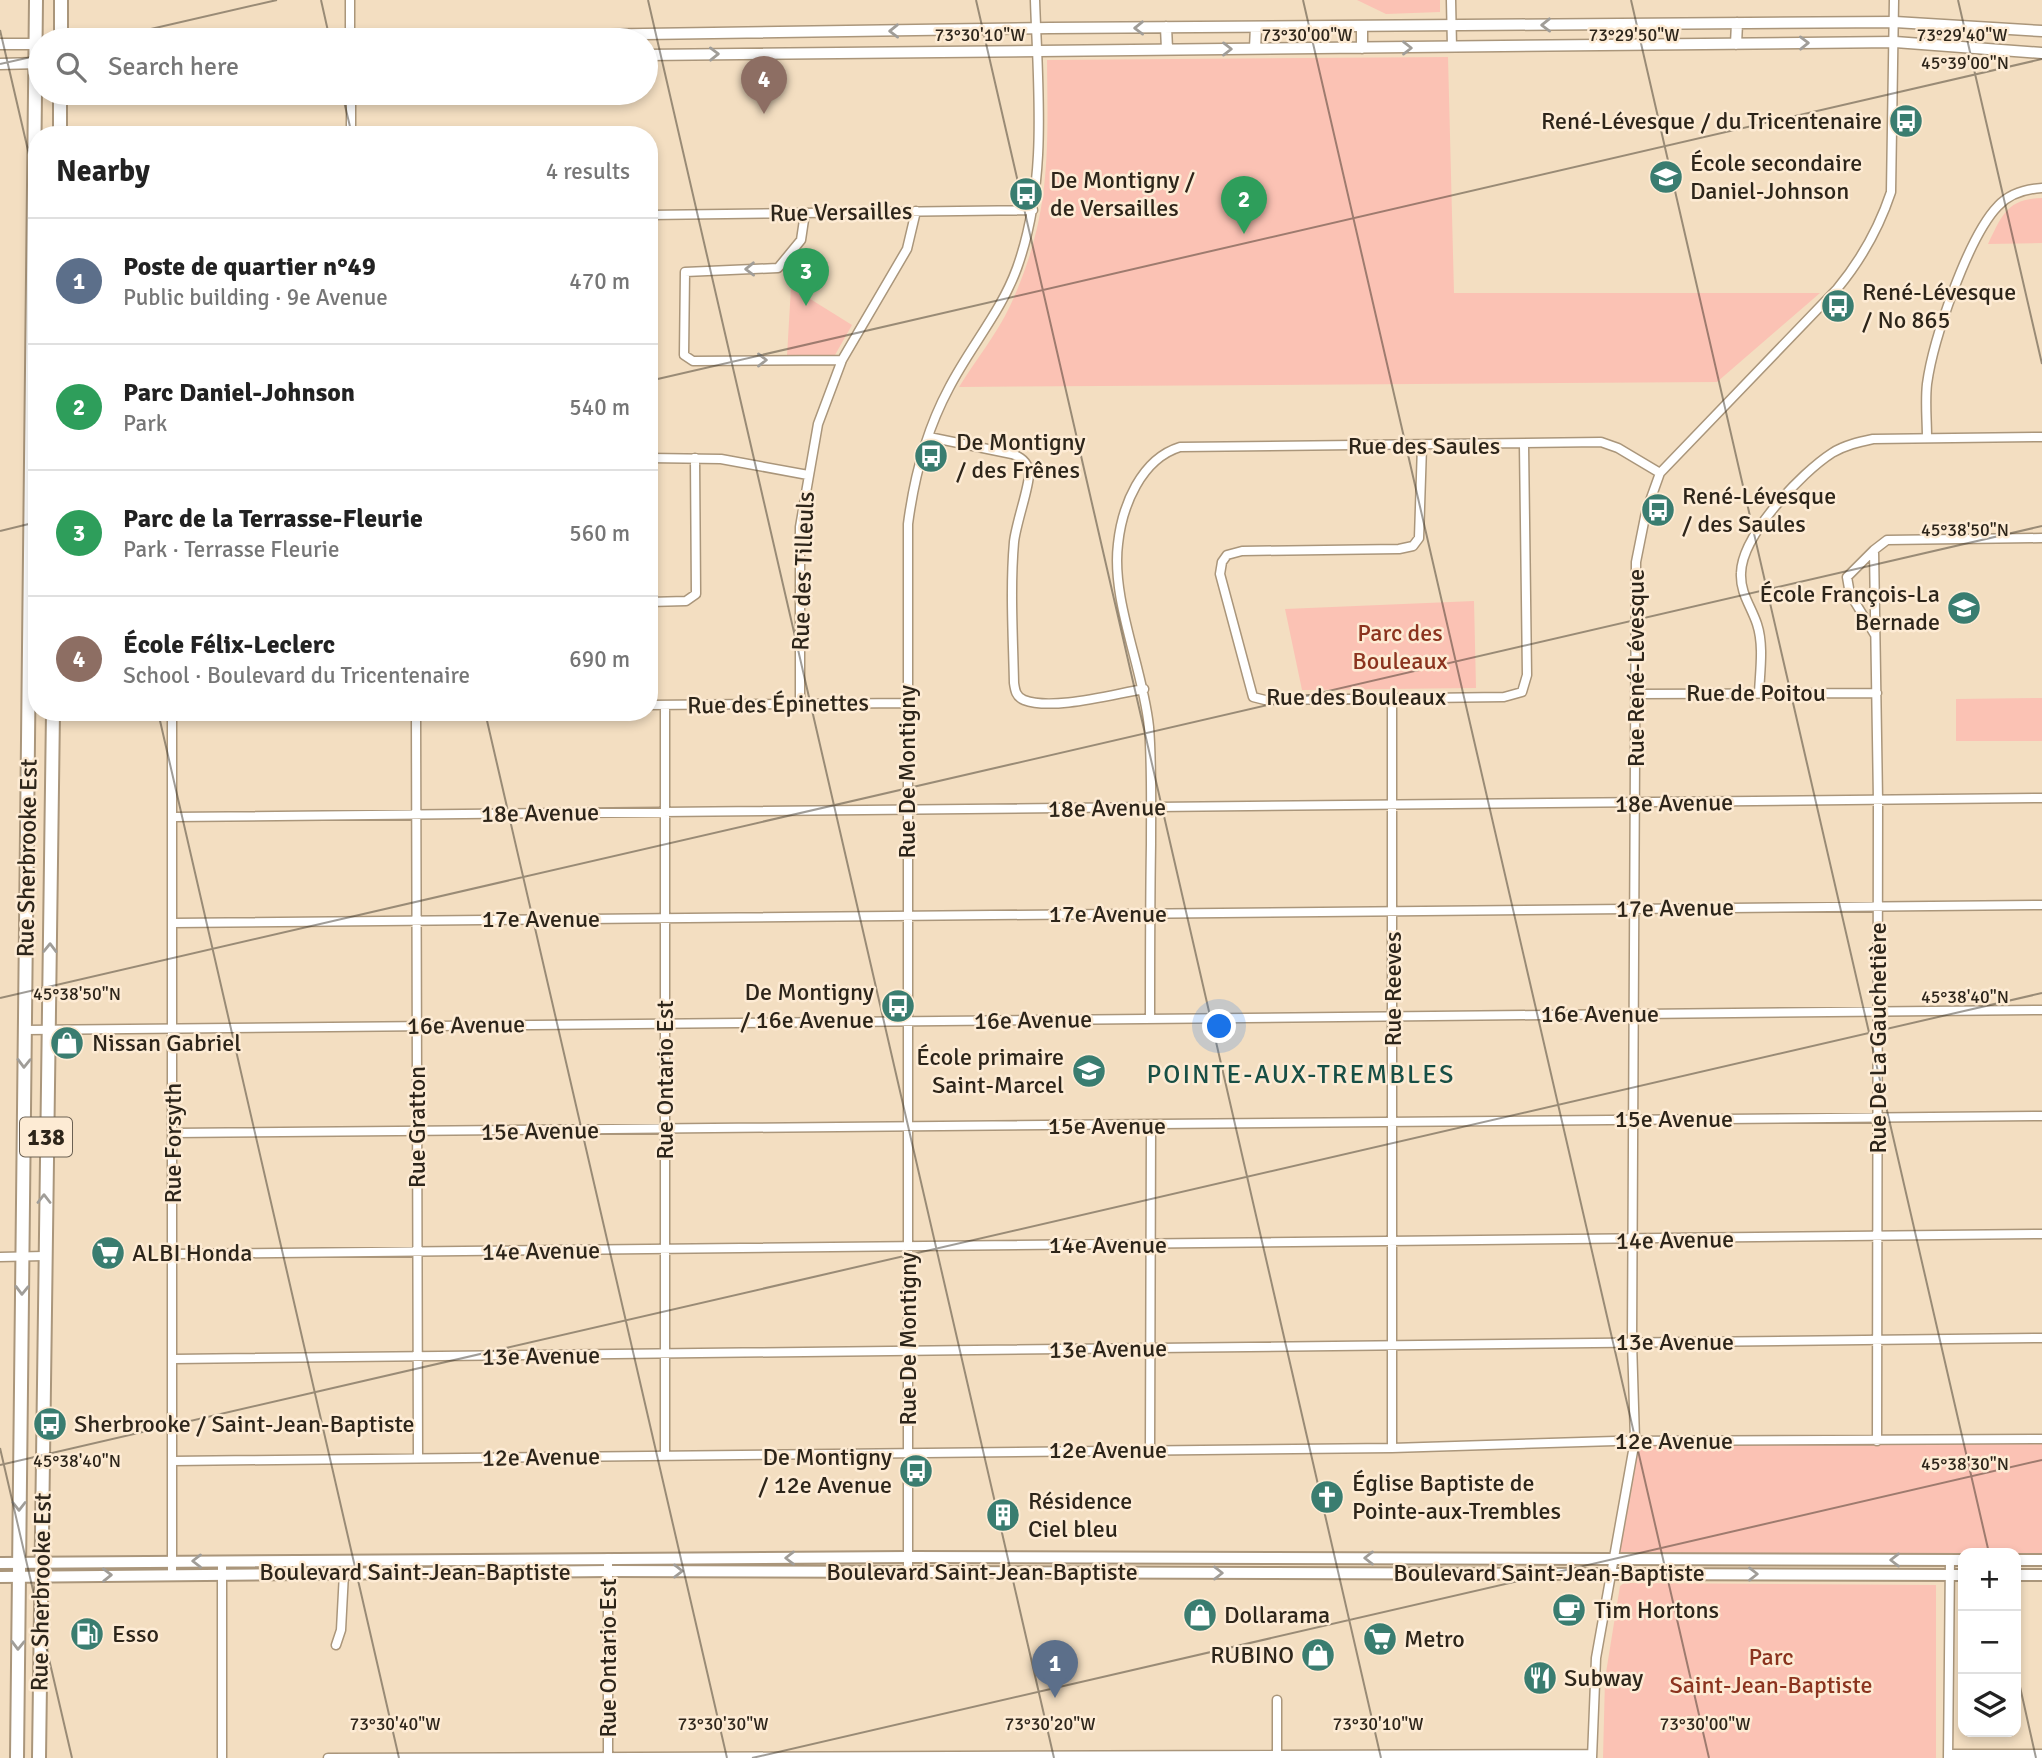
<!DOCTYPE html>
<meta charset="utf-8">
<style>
:root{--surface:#fff;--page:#f6f6f6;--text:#222;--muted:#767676;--line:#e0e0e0;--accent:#3a7d70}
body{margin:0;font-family:Signika,sans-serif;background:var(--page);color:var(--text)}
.controls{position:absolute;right:21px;bottom:21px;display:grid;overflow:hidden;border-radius:14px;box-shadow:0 4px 10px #0003}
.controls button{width:63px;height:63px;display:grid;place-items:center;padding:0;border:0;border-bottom:2px solid var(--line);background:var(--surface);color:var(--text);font:35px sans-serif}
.you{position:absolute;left:1220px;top:1027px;width:24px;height:24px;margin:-18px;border:5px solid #fff;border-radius:50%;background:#1a73e8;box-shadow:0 0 0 10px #1a73e833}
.badge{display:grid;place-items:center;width:46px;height:46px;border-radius:50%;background:var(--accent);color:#fff;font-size:23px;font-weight:700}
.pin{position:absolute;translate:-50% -58px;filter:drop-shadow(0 2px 4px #0008)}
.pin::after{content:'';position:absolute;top:37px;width:24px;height:21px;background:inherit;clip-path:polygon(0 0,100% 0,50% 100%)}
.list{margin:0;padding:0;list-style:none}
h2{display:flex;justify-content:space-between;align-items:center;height:91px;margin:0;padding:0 28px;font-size:30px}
h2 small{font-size:23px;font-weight:400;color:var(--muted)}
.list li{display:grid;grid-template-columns:46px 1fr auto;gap:21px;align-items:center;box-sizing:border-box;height:126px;padding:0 28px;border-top:2px solid var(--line)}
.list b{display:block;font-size:26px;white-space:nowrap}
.list p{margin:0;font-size:23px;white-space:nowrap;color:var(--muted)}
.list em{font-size:23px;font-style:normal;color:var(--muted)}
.icon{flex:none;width:38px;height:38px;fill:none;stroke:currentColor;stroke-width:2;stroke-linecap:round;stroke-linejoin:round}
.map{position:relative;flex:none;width:2042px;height:1758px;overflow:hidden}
.search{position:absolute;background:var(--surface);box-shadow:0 4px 10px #0003;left:28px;top:28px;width:630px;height:77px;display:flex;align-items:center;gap:18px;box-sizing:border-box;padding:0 24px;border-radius:38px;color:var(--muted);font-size:26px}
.panel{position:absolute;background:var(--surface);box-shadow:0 4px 10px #0003;left:28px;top:126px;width:630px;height:595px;border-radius:28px}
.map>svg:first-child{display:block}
</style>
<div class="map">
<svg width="2042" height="1758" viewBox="0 0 2042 1758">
<rect width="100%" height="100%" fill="#f3dec1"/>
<path fill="#fbc2b4" d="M1357,0H1440V12L1386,14Z
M1448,57L1454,293H1820L1717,382L959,387C975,361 997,334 1010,306C1051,217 1048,155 1047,60Z
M2042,198V243L1988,244C2002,215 2007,199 2042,198Z
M791,287L852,325L835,355L787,356Z
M1474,601L1476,688L1302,690L1285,609Z
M2042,698V741H1956V699Z
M2042,1439V1560H2016V1553H1963V1560L1615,1559L1635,1440Z
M1624,1583L1936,1585V1758H1603L1605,1679L1620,1586Z"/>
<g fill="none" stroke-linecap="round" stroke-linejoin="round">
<g stroke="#aa967b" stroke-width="11">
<path id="minor" d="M350,0V40
M1451,0L1452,47
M351,93V135
M805,213L801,240L778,268L685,272L684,355L693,361L842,360
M649,215L1033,210
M929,437L1012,454C1021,457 1028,463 1029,473C1030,485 1016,523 1014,542C1010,588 1013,636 1014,683C1015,690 1016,697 1024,700C1053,711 1113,694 1144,689
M1927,438C1927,420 1925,402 1927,384C1933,340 1968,237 1998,206C2010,193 2025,189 2042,188
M1422,446L1419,538L1413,546L1399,549L1242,551L1227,555L1222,562L1220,574L1253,697L1265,700L1504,697L1522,692L1527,675L1524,445
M649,458L721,459L808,475
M1874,550L1887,540L2042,538
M649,602L686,601L696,594L695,458
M1875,635L1850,594L1847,577L1874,550L1878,800L1877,1441
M1759,693C1760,671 1764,645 1757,624C1751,606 1740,593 1741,573C1742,535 1801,473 1832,453C1845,445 1859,442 1873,439L2042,437
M1636,694L1877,693
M1392,698V1448
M800,703V527L818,424L842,360L907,249L916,211
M649,705L908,703
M665,705V1456
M172,712V1575
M416,712L418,1458
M173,817L2042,798
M173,923L2042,905
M1150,1019C1150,960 1150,902 1151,844C1151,805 1152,765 1149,727C1143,668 1111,600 1118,544C1122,506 1141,459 1180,447L1601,442L1618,448L1660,473
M25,1030L2042,1010
M173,1133L2042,1116
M174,1254L2042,1234
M0,1257L44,1256
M174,1359L2042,1338
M1150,1450L1151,1126
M173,1461L1392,1448L1615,1441L2042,1439
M222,1561V1758
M908,1571V524C914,478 927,429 949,388C970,347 1001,312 1017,268C1048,181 1038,90 1035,0
M336,1645L341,1630L344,1573
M1948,1754H2042
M328,1758L1592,1754
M608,1758V1558
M1277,1758V1700
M1592,1758L1596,1658L1635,1440L1632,1342L1636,562L1646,512L1660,473L1837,289C1861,260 1879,228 1891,192L1894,0
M1948,1758L1950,1560"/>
</g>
<g stroke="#aa967b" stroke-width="13">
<path id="tertiary" d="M1362,26V48
M1166,27L1167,49
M230,40L1050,28L1895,22L2042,31
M0,44H40
M1736,44L1737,23
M1255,48L1256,27
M646,55L1895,42L2042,53
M0,64L40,63"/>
</g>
<g stroke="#aa967b" stroke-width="14">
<path id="secondary" d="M2016,1560H2042
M0,1563L908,1557L1963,1560
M2016,1575H2042
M0,1577L609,1571L1963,1575"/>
</g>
<g stroke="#aa967b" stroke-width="16">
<path id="primary" d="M61,40V0
M60,135V93
M17,1758L36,0
M39,1758L53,712"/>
</g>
<use href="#minor" stroke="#fff" stroke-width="8"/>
<use href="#tertiary" stroke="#fff" stroke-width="10"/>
<use href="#secondary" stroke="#fff" stroke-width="10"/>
<use href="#primary" stroke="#fff" stroke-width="12"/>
</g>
<defs><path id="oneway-chevron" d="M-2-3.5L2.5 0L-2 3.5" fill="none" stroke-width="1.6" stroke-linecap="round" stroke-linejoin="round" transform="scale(1.75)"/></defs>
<g stroke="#a09d98">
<use href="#oneway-chevron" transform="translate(1546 25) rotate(179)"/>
<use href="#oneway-chevron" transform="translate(1139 28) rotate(179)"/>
<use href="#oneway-chevron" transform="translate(894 31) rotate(179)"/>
<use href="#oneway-chevron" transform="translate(1804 43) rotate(-1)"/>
<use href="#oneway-chevron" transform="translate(1407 48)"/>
<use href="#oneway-chevron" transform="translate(1227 49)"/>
<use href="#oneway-chevron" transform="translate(714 54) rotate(-1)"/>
<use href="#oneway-chevron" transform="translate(750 269) rotate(179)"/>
<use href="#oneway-chevron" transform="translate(762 360)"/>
<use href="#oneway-chevron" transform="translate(50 948) rotate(-89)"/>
<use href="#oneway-chevron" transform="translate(24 1063) rotate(91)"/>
<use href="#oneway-chevron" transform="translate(44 1199) rotate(-90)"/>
<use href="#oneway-chevron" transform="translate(22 1290) rotate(91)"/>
<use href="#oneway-chevron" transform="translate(19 1506) rotate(90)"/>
<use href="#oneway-chevron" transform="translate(790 1558) rotate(180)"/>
<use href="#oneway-chevron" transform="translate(1369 1558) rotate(-180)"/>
<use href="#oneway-chevron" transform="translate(1895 1560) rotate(-180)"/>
<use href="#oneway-chevron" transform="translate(197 1561) rotate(-180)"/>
<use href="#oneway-chevron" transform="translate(678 1571)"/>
<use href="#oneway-chevron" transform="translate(1218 1573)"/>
<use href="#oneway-chevron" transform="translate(1753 1574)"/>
<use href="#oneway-chevron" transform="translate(107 1575) rotate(-1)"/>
<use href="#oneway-chevron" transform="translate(18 1645) rotate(91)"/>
</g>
<path fill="none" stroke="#2d251a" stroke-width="2" stroke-opacity="0.45" d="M321,0L330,40M648,0L1054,1758M976,0L1381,1758M1303,0L1709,1758M1631,0L1989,1553M1958,0L2042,364M0,30L37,189M103,40L277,0M0,64L40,55M342,93L352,135M649,381L2042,59M0,531L37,522M158,712L399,1758M485,712L727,1758M0,998L2042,526M0,1448L72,1758M0,1465L2042,993M2016,1669L2036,1758M752,1758L2042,1460"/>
<defs>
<g id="bus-disc" transform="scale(1.75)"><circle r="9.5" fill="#3a7d70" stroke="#fdebd4"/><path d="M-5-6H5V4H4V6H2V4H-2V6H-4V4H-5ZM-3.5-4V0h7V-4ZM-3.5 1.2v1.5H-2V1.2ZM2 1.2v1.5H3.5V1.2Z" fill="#fff"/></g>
<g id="school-disc" transform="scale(1.75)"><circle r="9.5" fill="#3a7d70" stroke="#fdebd4"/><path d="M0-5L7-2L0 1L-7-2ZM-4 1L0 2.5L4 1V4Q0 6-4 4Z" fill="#fff"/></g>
<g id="shop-disc" transform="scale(1.75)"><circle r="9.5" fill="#3a7d70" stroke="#fdebd4"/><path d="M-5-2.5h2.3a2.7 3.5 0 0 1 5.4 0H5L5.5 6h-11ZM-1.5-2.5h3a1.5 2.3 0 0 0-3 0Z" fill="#fff"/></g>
<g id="supermarket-disc" transform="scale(1.75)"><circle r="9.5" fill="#3a7d70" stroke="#fdebd4"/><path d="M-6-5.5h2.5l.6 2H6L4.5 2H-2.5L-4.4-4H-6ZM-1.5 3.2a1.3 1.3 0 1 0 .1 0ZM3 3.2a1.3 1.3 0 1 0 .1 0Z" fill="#fff"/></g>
<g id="church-disc" transform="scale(1.75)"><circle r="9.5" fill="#3a7d70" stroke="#fdebd4"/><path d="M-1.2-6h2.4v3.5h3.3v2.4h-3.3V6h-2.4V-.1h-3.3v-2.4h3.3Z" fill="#fff"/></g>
<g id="building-disc" transform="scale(1.75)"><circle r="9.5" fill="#3a7d70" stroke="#fdebd4"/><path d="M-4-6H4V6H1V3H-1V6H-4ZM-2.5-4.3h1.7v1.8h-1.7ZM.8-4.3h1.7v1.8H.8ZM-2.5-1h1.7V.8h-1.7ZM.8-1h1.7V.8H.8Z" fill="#fff"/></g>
<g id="cafe-disc" transform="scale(1.75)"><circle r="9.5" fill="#3a7d70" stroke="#fdebd4"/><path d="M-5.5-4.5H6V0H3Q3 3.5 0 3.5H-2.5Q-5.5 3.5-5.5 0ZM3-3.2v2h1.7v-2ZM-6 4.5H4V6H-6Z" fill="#fff"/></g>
<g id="fuel-disc" transform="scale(1.75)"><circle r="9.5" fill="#3a7d70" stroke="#fdebd4"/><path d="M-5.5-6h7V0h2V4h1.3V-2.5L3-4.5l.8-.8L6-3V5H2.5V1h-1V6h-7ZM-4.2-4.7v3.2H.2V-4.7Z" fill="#fff"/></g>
<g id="restaurant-disc" transform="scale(1.75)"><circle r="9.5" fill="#3a7d70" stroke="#fdebd4"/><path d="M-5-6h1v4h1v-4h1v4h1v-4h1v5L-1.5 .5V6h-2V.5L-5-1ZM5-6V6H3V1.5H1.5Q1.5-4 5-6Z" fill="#fff"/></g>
</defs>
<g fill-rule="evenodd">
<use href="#bus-disc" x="1906" y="121"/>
<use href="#school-disc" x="1666" y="177"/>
<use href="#bus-disc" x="1026" y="194"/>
<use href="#bus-disc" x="1838" y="306"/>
<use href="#bus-disc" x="931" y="456"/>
<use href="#bus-disc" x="1658" y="510"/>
<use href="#school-disc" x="1964" y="608"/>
<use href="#bus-disc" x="898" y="1006"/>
<use href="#shop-disc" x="67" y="1043"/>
<use href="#school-disc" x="1089" y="1071"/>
<use href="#supermarket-disc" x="108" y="1253"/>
<use href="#bus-disc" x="50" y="1424"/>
<use href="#bus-disc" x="916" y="1471"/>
<use href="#church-disc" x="1327" y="1497"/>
<use href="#building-disc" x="1003" y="1515"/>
<use href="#cafe-disc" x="1569" y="1610"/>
<use href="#shop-disc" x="1200" y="1615"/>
<use href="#fuel-disc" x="87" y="1634"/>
<use href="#supermarket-disc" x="1380" y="1639"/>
<use href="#shop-disc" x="1318" y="1655"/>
<use href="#restaurant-disc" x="1540" y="1678"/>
</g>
<g text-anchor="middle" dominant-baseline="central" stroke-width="5" stroke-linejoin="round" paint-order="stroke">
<rect fill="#fdebd4" stroke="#6b6052" stroke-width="2" x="20" y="1117.5" width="52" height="39" rx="5"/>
<g font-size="23" font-weight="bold" fill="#2d251a">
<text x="46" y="1137">138</text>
</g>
<g font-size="24" fill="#2d251a" stroke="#fdebd4" text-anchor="start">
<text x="1882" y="121" text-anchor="end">René-Lévesque / du Tricentenaire</text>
<text x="1690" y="163">École secondaire<tspan x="1690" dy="28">Daniel-Johnson</tspan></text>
<text x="1050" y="180">De Montigny /<tspan x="1050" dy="28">de Versailles</tspan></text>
<text x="1862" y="292">René-Lévesque<tspan x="1862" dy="28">/ No 865</tspan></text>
<text x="956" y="442">De Montigny<tspan x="956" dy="28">/ des Frênes</tspan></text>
<text x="1682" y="496">René-Lévesque<tspan x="1682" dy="28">/ des Saules</tspan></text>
<text x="1940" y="594" text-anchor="end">École François-La<tspan x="1940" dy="28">Bernade</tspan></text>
<text x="874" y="992" text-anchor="end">De Montigny<tspan x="874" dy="28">/ 16e Avenue</tspan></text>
<text x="92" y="1043">Nissan Gabriel</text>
<text x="1064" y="1057" text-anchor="end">École primaire<tspan x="1064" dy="28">Saint-Marcel</tspan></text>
<text x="132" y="1253">ALBI Honda</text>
<text x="74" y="1424">Sherbrooke / Saint-Jean-Baptiste</text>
<text x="892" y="1457" text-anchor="end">De Montigny<tspan x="892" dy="28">/ 12e Avenue</tspan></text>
<text x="1352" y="1483">Église Baptiste de<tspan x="1352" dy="28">Pointe-aux-Trembles</tspan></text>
<text x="1028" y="1501">Résidence<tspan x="1028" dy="28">Ciel bleu</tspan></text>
<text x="1594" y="1610">Tim Hortons</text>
<text x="1224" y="1615">Dollarama</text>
<text x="112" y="1634">Esso</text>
<text x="1404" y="1639">Metro</text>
<text x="1294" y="1655" text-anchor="end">RUBINO</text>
<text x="1564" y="1678">Subway</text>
</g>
<g font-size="24" fill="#2d251a" stroke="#fdebd4">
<text transform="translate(841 212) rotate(-1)">Rue Versailles</text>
<text x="1424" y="446">Rue des Saules</text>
<text transform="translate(803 571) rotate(-88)">Rue des Tilleuls</text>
<text transform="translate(1636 668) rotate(-90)">Rue René-Lévesque</text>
<text x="1756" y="693">Rue de Poitou</text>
<text x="1356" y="697">Rue des Bouleaux</text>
<text transform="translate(778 704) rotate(-1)">Rue des Épinettes</text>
<text transform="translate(907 772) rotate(-90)">Rue De Montigny</text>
<text transform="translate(1674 803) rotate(-1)">18e Avenue</text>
<text transform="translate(1107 808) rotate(-1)">18e Avenue</text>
<text transform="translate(540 813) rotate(-1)">18e Avenue</text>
<text transform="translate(27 858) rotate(-89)">Rue Sherbrooke Est</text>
<text transform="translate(1675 908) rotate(-1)">17e Avenue</text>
<text x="1108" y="914">17e Avenue</text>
<text x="541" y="919">17e Avenue</text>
<text transform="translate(1393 989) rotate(-90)">Rue Reeves</text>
<text x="1600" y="1014">16e Avenue</text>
<text transform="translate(1033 1020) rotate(-1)">16e Avenue</text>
<text transform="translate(466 1025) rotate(-1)">16e Avenue</text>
<text transform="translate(1878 1038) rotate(-90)">Rue De La Gauchetière</text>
<text transform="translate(665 1080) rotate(-90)">Rue Ontario Est</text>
<text x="1674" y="1119">15e Avenue</text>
<text x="1107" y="1126">15e Avenue</text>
<text transform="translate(417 1127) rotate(-90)">Rue Gratton</text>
<text transform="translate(540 1131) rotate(-1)">15e Avenue</text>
<text transform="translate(173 1143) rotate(-90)">Rue Forsyth</text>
<text transform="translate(1675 1240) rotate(-1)">14e Avenue</text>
<text x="1108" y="1245">14e Avenue</text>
<text transform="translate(541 1251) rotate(-1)">14e Avenue</text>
<text transform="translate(908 1339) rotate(-90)">Rue De Montigny</text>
<text x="1675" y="1342">13e Avenue</text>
<text transform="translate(1108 1349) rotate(-1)">13e Avenue</text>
<text transform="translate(541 1356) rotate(-1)">13e Avenue</text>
<text x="1674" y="1441">12e Avenue</text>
<text x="1108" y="1450">12e Avenue</text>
<text transform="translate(541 1457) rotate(-1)">12e Avenue</text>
<text x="415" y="1572">Boulevard Saint-Jean-Baptiste</text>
<text x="982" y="1572">Boulevard Saint-Jean-Baptiste</text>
<text x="1549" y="1573">Boulevard Saint-Jean-Baptiste</text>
<text transform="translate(41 1592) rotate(-89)">Rue Sherbrooke Est</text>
<text transform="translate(608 1658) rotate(-90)">Rue Ontario Est</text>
</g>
<g font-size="24" fill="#8b331e" stroke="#fdebd4">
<text x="1400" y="633">Parc des<tspan x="1400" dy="28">Bouleaux</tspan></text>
<text x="1771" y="1657">Parc<tspan x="1771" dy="28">Saint-Jean-Baptiste</tspan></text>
</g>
<g font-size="26" letter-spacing="2" fill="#174f45" stroke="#fdebd4">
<text x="1301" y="1075">POINTE-AUX-TREMBLES</text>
</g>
</g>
<g font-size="18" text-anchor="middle" fill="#2d251a" stroke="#fdebd4" stroke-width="5" stroke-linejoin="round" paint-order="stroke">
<text x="980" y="41">73°30'10"W</text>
<text x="1307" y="41">73°30'00"W</text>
<text x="1634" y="41">73°29'50"W</text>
<text x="1962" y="41">73°29'40"W</text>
<text x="1965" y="69">45°39'00"N</text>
<text x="1965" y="536">45°38'50"N</text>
<text x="77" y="1000">45°38'50"N</text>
<text x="1965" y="1003">45°38'40"N</text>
<text x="77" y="1467">45°38'40"N</text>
<text x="1965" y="1470">45°38'30"N</text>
<text x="395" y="1730">73°30'40"W</text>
<text x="723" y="1730">73°30'30"W</text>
<text x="1050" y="1730">73°30'20"W</text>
<text x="1378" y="1730">73°30'10"W</text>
<text x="1705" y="1730">73°30'00"W</text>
</g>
</svg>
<div class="controls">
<button>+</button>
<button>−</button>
<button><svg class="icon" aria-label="layers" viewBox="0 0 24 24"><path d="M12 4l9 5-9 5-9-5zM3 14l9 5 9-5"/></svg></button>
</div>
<div class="you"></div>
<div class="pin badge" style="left:1055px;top:1698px;background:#5c6f8a">1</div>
<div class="pin badge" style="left:1244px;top:234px;background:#2e9e5b">2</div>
<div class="pin badge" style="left:806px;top:306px;background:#2e9e5b">3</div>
<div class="pin badge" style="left:764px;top:114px;background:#8d6e63">4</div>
<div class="search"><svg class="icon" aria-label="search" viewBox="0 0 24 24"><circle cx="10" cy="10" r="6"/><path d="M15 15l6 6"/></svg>Search here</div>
<section class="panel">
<h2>Nearby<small>4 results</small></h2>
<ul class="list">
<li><span class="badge" style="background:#5c6f8a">1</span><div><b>Poste de quartier n°49</b><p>Public building · 9e Avenue</p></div><em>470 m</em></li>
<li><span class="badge" style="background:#2e9e5b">2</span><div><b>Parc Daniel-Johnson</b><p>Park</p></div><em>540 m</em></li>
<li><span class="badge" style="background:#2e9e5b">3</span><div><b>Parc de la Terrasse-Fleurie</b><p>Park · Terrasse Fleurie</p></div><em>560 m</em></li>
<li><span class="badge" style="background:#8d6e63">4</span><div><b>École Félix-Leclerc</b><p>School · Boulevard du Tricentenaire</p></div><em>690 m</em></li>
</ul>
</section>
</div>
